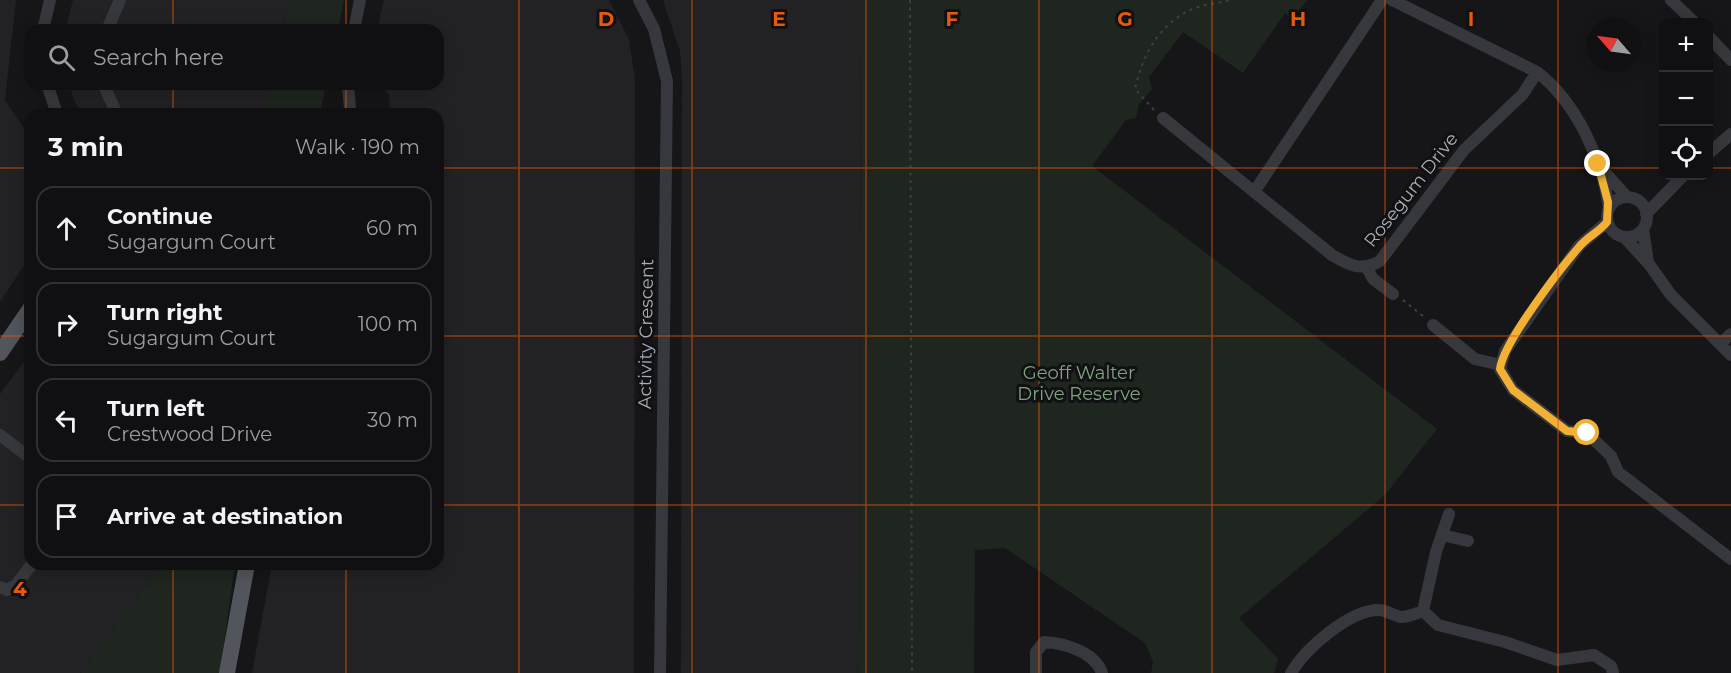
<!DOCTYPE html>
<meta charset="utf-8">
<style>
:root{--surface:#101012;--page:#1e1e20;--text:#f1f3f6;--muted:#9c9d9f;--line:#303032}
body{margin:0;font-family:Montserrat,sans-serif;background:var(--page);color:var(--text)}
.controls{position:absolute;right:18px;top:18px;display:grid;overflow:hidden;border-radius:12px;box-shadow:0 3px 15px #0003}
.controls button{width:54px;height:54px;display:grid;place-items:center;padding:0;border:0;border-bottom:2px solid var(--line);background:var(--surface);color:var(--text);font:30px sans-serif}
.compass{position:absolute;left:1587px;top:18px;width:54px;height:54px;border-radius:50%;background:var(--surface);box-shadow:0 3px 15px #0003;rotate:298deg}
.stop{position:absolute;width:18px;height:18px;margin:-14px;border:4px solid #f2b134;border-radius:50%;background:#fff}
.stop.end{background:#f2b134;border-color:#fff;box-shadow:0 2px 6px #0008}
.list{margin:0;padding:0;list-style:none}
h2{display:flex;justify-content:space-between;align-items:center;height:78px;margin:0;padding:0 24px;font-size:26px}
h2 small{font-size:20px;font-weight:400;color:var(--muted)}
.list li{display:grid;grid-template-columns:39px 1fr auto;gap:18px;align-items:center;box-sizing:border-box;height:84px;margin:0 12px 12px;padding:0 12px;border:2px solid var(--line);border-radius:18px}
.list b{display:block;font-size:22px;white-space:nowrap}
.list p{margin:0;font-size:20px;white-space:nowrap;color:var(--muted)}
.list em{font-size:20px;font-style:normal;color:var(--muted)}
.icon{flex:none;width:33px;height:33px;fill:none;stroke:currentColor;stroke-width:2;stroke-linecap:round;stroke-linejoin:round}
.map{position:relative;flex:none;width:1731px;height:673px;overflow:hidden}
.search{position:absolute;background:var(--surface);box-shadow:0 3px 15px #0003;left:24px;top:24px;width:420px;height:66px;display:flex;align-items:center;gap:15px;box-sizing:border-box;padding:0 21px;border-radius:18px;color:var(--muted);font-size:22px}
.panel{position:absolute;background:var(--surface);box-shadow:0 3px 15px #0003;left:24px;top:108px;width:420px;height:462px;border-radius:18px}
.map>svg:first-child{display:block}
</style>
<div class="map">
<svg width="1731" height="673" viewBox="0 0 1731 673">
<rect width="100%" height="100%" fill="#161618"/>
<path fill="#222225" d="M0,0H16L5,100L30,137V256L0,302Z
M73,0H289L282,30H65Z
M384,0H609L629,39L635,80L634,673H252L272,564H438V114H390L389,95L380,84H438V30H377Z
M663,0H862L860,673H681L682,78L680,51Z
M69,84H271L264,114H83L75,103Z
M30,354V564H162L80,673H0V394Z"/>
<path fill="#1e261f" d="M289,0H344L338,30H282Z
M862,0H1307L1293,20L1285,13L1243,73L1183,32L1149,77L1152,89L1139,104L1136,118L1126,120L1092,166L1437,429L1385,495L1239,618L1278,659L1274,673H1151L1153,662L1145,643L1005,548L975,550L974,673H860Z
M271,84H326L320,114H264Z
M162,564H235L220,673H80Z"/>
<g fill="none" stroke-linecap="round" stroke-linejoin="round">
<path stroke="#3d3f44" stroke-width="2" stroke-dasharray="3 4.5" stroke-linecap="butt" d="M910,0L912,673
M1154,110L1135,89C1143,53 1161,20 1198,7C1209,4 1220,3 1230,0
M1403,300L1424,317"/>
<path stroke="#37383d" stroke-width="12" d="M639,0L654,29L667,81L660,673
M1392,0L1537,72C1576,102 1603,160 1609,209
M1671,0L1694,22
M43,30L50,0
M107,30L120,0
M354,30L360,0
M1708,36L1731,60
M47,84L57,114
M103,84L117,114
M348,84L350,109
M1163,118L1332,255C1349,265 1361,272 1380,261L1464,150L1523,94L1537,72
M1708,154L1731,134
M1600,167L1627,197
M1254,192L1382,0
M1607 217a20 20 0 1 1 40 0a20 20 0 1 1-40 0Z
M1646,214L1683,176
M1607,222L1579,246L1505,351L1500,369L1513,390L1567,431L1587,433L1611,456L1618,472L1731,559
M1643,229L1648,262
M1625,238L1649,264L1671,295L1731,355
M1367,268L1373,279L1393,294
M1433,325L1475,359L1501,365
M1720,344L1731,334
M0,435L30,458
M1442,535L1468,541
M0,587L7,590L16,585L32,564
M1423,611L1436,552L1449,514
M1036,673V652L1044,642C1064,643 1095,652 1102,673
M1291,673C1305,649 1349,610 1379,610C1386,610 1394,616 1401,617C1408,617 1417,613 1423,611L1438,625L1505,642L1557,660L1594,655L1611,666L1613,673"/>
<path stroke="#53555c" stroke-width="16" d="M0,353L30,309
M227,673L247,564"/>
</g>
<g fill="none" stroke-linecap="round" stroke-linejoin="round">
<path stroke="#f2b134" stroke-width="8" d="M1587,433L1567,431L1513,390L1500,369C1503,343 1560,269 1579,247C1587,237 1599,232 1607,222L1608,202L1598,164"/>
</g>
<path fill="none" stroke="#e8590c" stroke-width="1.5" stroke-opacity="0.55" d="M173,0V30M346,0V30M519,0V673M692,0V673M866,0V673M1039,0V673M1212,0V673M1385,0V673M1558,0V673M173,84V114M346,84V114M0,168H30M438,168H1664M1708,168H1731M0,336H30M438,336H1731M0,505H30M438,505H1731M173,564V673M346,564V673"/>
<g text-anchor="middle" dominant-baseline="central" stroke-width="6" stroke-linejoin="round" paint-order="stroke">
<g font-size="18" fill="#a8adb8" stroke="#111113">
<text transform="translate(1411 190) rotate(-52)">Rosegum Drive</text>
<text transform="translate(646 334) rotate(-89)">Activity Crescent</text>
</g>
<g font-size="18" fill="#7fa381" stroke="#111113">
<text x="1079" y="373">Geoff Walter<tspan x="1079" dy="21">Drive Reserve</tspan></text>
</g>
</g>
<g font-size="20" text-anchor="middle" font-weight="bold" fill="#e8590c" stroke="#111113" stroke-width="6" stroke-linejoin="round" paint-order="stroke">
<text x="606" y="26">D</text>
<text x="779" y="26">E</text>
<text x="952" y="26">F</text>
<text x="1125" y="26">G</text>
<text x="1298" y="26">H</text>
<text x="1471" y="26">I</text>
<text x="20" y="596">4</text>
</g>
</svg>
<div class="controls">
<button>+</button>
<button>−</button>
<button><svg class="icon" aria-label="locate" viewBox="0 0 24 24"><circle cx="12" cy="12" r="6"/><path d="M12 2v4M12 18v4M2 12h4M18 12h4"/></svg></button>
</div>
<svg class="compass" viewBox="-18 -18 36 36"><path d="M0-13l5 13h-10z" fill="#e53935"/><path d="M0 13l5-13h-10z" fill="#9c9d9f"/></svg>
<div class="stop" style="left:1587px;top:433px"></div>
<div class="stop end" style="left:1598px;top:164px"></div>
<div class="search"><svg class="icon" aria-label="search" viewBox="0 0 24 24"><circle cx="10" cy="10" r="6"/><path d="M15 15l6 6"/></svg>Search here</div>
<section class="panel">
<h2>3 min<small>Walk · 190 m</small></h2>
<ul class="list">
<li><svg class="icon" aria-label="ahead" viewBox="0 0 24 24"><path d="M12 20V5M6 11l6-6 6 6"/></svg><div><b>Continue</b><p>Sugargum Court</p></div><em>60 m</em></li>
<li><svg class="icon" aria-label="right" viewBox="0 0 24 24"><path d="M7 20v-9h11M14 6l5 5-5 5"/></svg><div><b>Turn right</b><p>Sugargum Court</p></div><em>100 m</em></li>
<li><svg class="icon" aria-label="left" viewBox="0 0 24 24"><path d="M17 20v-9H6M10 6l-5 5 5 5"/></svg><div><b>Turn left</b><p>Crestwood Drive</p></div><em>30 m</em></li>
<li><svg class="icon" aria-label="arrive" viewBox="0 0 24 24"><path d="M6 21V4h12l-3 4 3 4H6"/></svg><div><b>Arrive at destination</b></div></li>
</ul>
</section>
</div>
